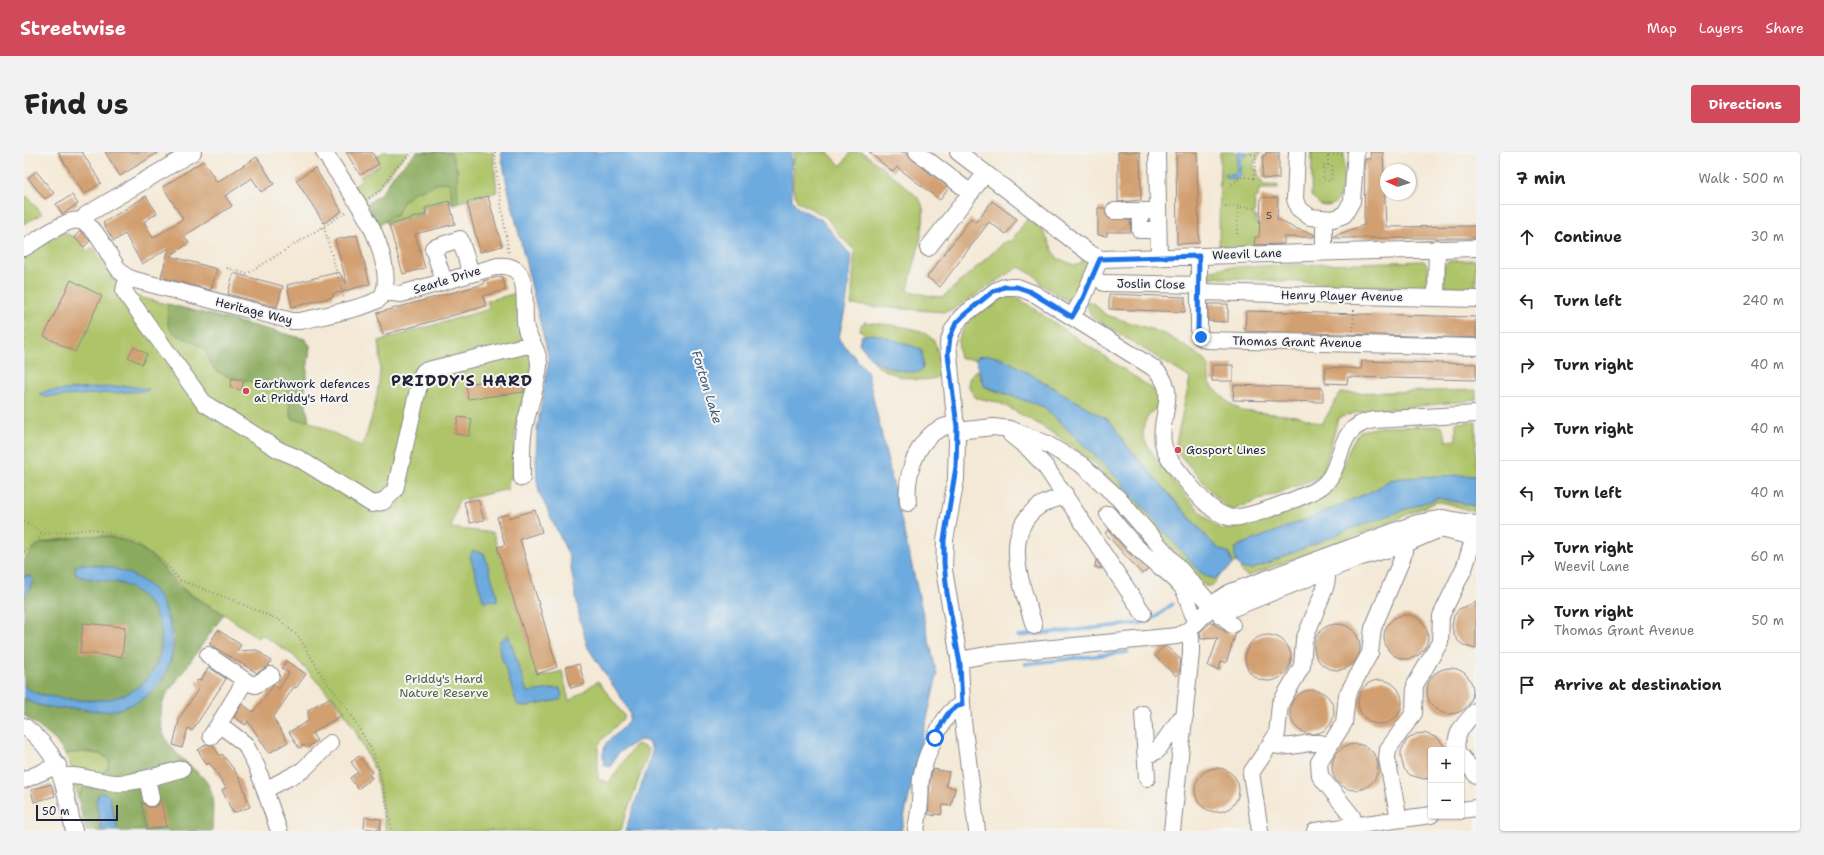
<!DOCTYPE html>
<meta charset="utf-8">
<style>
:root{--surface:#fff;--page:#f2f2f2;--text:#222;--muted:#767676;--line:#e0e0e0;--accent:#d1495b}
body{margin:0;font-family:"Shantell Sans",sans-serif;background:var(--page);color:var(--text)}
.controls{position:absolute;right:12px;bottom:12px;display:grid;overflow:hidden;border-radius:4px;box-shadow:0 1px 3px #0004}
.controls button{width:36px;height:36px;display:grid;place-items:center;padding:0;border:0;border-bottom:1px solid var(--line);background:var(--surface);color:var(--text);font:20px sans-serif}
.compass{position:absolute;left:1356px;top:12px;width:36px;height:36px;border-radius:50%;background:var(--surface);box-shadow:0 1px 3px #0004;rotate:273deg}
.scale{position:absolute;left:12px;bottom:10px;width:82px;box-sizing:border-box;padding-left:4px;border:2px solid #22223b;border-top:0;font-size:11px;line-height:14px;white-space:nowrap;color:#22223b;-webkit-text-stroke:3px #f6f6f2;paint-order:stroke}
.stop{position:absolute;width:12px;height:12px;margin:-9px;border:3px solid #1a73e8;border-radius:50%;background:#fff}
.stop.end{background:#1a73e8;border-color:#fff;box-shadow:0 1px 4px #0008}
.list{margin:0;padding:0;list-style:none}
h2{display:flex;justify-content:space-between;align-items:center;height:52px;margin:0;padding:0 16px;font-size:17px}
h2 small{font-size:13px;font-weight:400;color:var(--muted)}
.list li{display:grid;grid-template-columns:26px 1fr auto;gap:12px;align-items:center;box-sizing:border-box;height:64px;padding:0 16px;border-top:1px solid var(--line)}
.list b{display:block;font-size:15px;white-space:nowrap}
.list p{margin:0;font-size:13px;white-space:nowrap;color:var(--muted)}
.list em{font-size:13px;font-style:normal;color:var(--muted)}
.icon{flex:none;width:22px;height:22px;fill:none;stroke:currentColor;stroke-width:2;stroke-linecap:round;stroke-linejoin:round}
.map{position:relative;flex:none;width:1452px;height:679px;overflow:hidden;border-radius:4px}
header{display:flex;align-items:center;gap:24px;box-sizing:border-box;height:56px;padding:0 20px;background:var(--accent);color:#fff}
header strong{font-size:19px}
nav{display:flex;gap:22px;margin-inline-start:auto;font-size:14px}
.intro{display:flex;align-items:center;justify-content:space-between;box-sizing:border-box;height:96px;padding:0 24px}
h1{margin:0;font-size:28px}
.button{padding:10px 18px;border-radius:4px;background:var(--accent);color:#fff;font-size:14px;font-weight:700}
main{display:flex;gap:24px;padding:0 24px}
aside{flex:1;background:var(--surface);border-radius:4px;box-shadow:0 1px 3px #0004}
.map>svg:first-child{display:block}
</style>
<header>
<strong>Streetwise</strong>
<nav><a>Map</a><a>Layers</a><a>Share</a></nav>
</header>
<div class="intro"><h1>Find us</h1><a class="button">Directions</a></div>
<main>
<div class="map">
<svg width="1452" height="679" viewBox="0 0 1452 679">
<rect width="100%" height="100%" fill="#f6f6f2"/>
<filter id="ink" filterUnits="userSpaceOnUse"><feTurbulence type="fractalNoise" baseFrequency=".025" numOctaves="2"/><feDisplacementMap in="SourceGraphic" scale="8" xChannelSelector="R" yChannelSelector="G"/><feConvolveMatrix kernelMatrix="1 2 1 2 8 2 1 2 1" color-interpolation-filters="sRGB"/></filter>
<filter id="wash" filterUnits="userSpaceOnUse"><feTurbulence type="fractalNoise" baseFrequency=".012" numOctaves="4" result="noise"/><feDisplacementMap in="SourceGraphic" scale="16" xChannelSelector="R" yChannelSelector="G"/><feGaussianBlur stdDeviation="0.9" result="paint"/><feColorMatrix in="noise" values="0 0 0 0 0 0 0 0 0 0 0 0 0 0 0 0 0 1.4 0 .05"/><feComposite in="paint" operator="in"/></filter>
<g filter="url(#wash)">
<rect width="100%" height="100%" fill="#f4e9d6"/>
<path fill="#aec469" stroke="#687352" d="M359,0H384C366,17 360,34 339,48L330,34L338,28L336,25L356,13L352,5Z
M392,0H469L473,40L428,52L426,48L398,56L400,62L363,72L362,69L354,73L343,52L357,42L371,21Z
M770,0H804L817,14L827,0H838C850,9 891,40 897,50C906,67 887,118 884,139L907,144L919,145L983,88L986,90L1004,66L1019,79L1033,106L1050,113L1057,112L1059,107L1067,113L1054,147L1047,151L1018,133L1013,125L995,115L930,157L920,160L827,153L831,99L817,85L802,65L773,49L769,35Z
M1196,0H1237L1232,9H1230V17H1233L1235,25L1240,33H1254V37H1235L1234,45L1231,46L1230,65H1233L1232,72H1236L1235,94L1195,95Z
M1288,0H1320C1319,16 1324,61 1296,53L1287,44Z
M3,44L18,62L0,72V46Z
M39,80L50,85L64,99L69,95L91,127L103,142L281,187L286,194L280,244L285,269L338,295C350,262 360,224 355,189L465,157L463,149L496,140L509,207L498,262L492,273L490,297L494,326H485L484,337L434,349L427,376L469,381L515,525L538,519L545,549L574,529L601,565L577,589L574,594V627L585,631L610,594L614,592L624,597V602L596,679H362L351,619L330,576L316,555L269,503L237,482L234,486L200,462L160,438L129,405L101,389L84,384H71L30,388L18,391L9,398L0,408V103Z
M1452,108V135H1420V113L1425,109Z
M1400,109L1404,114V135L1351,134L1182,125L1183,119L1202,115Z
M991,144L1136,242L1135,254C1124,262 1117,272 1120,285C1122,300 1181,368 1194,375C1202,379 1211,376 1218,374L1307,337L1313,329L1327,293L1336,279L1355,275L1416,274L1420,277L1422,289L1432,288V271L1452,269V324H1414L1366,328L1350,338L1296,362L1214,394L1211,397L1213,410L1209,411L1205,401L1193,396L1103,294L1086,269L977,205H954L952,207H938L936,206C933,195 934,185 940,176C947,162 976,143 991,144Z
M1063,149L1069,151L1082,163L1136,180L1148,186L1181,207L1185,215V231L1204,250L1218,259L1273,264L1298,272L1316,241L1452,238V248L1330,261L1314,266L1299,322L1293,326L1209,358L1202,356L1154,301L1152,291L1166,226L1067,164L1062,151Z
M841,170C859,173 902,173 911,191C913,196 913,201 914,206C915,213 917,219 914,225C895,233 869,223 853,214L850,209L876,218L895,220L899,216L898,199L842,184L836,178L837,173Z
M954,218L958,230L963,236L1020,255L1085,317L1179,420L1184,425L1192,427L1195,425C1191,431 1188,435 1181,434L1070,311L1035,285L1011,270L974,250L952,246C943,237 941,224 954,218Z
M1414,346L1452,354V360C1440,358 1422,349 1412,350L1355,375L1227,423L1223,424L1218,421L1216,415L1229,417L1324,378Z
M59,600L79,603L86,611C85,617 61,636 55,642L54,646L47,614L41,602Z"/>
<path fill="#8aaa5d" stroke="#56664c" d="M392,0H427L433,17L434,51L428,52L427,38L425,31L419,30L390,40L379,50L373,63L354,73L343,52L357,42L371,21Z
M144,152L281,187L286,194L280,244L285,269L271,268L267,265L264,242L261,236L206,225C196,222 189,218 185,208C183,204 183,200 180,197C158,179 139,191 144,152Z
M63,384C88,383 115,390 133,409C141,417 147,427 155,435C168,446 185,453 200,462L141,545C129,577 143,593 166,614C173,620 180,625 185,634C191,646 188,665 188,679H94L85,644L74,643L72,651L78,679H62L54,646C57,631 76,625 85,615V608C75,597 55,600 41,602L31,588L0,563V546C15,557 35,556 53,557C67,558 82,561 95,557C125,549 148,523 150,492C150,482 146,471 142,462C138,452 134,442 125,434C104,418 82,413 57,412L56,425C72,427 91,427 106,435C149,459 148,519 104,541C83,551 59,549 36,546C24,544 8,543 0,533V447L9,429L2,424L0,426V408L9,397L18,391Z"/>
<path fill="#6daade" stroke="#48668c" d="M477,0H767L768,48L774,56L797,67L828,105L822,153L815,185L816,189L843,219L913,523L877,679H601L626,609L628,598L623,589L615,588L594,601L586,615L580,613L579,602L582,591L600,575L605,568L606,562L600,550L564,496L556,468L545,404L515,340L513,328L512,306L513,278L525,207L482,28Z
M1213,0H1223V4H1217L1216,23L1212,27L1201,25V21L1209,22L1212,19Z
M848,182L855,183L897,197L899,207L898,218C888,224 858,215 849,208C845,205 840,196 835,192L837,184Z
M965,203L982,208L1086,269L1103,294L1169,370L1193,396L1205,401L1209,413L1192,427L1184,425L1176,420L1085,317L1020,255L960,234L952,207L954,205Z
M102,234L125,237L122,239L20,245L15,242L23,239Z
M1436,323L1452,324V354L1414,346L1324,378L1229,417H1220C1212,413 1207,401 1214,394L1296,362L1350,338L1366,328L1377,326Z
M449,399L460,401L473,443V450L466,448L461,450L459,448L446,404Z
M57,412C83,413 110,419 130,438C137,445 140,456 143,465C158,507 139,545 95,557C82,561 67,558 53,557C35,556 15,557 0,546V533C8,543 24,544 36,546C58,549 81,551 102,542C148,521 150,458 105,435C89,426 69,430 52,423L51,415Z
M1,424H6L9,429L0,447Z
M484,482L503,540L536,536L538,543L536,548L500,555L493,552L475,497V490Z
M76,641L83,642L85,644L94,679H78L72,651L74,643Z"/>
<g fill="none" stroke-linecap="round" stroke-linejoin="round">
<path stroke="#6daade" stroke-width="3.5" d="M994,484L1119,471L1132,465L1148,452
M1001,512L1104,500"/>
</g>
<g id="blocks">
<path fill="#d19f6f" d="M34,0H58L77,31L60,42Z
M81,0H135L96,24Z
M322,0H348L355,12L336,23Z
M845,0H880L925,36L916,48L873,15L869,20Z
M1094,0H1116L1117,48L1094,50Z
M1152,0H1173L1175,91L1153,92Z
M1242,0H1255V27L1238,26L1239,3H1242Z
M1346,0H1359L1362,75L1452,74V86H1310V84L1340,73L1341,7H1347Z
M233,5L250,32L237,40L228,26L201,44L208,54L160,84L165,91L146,104L193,117L187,138L137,125L145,96L118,112L101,82L90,89L79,71L122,44L133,61L120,70L129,86L159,67L139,35L179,9L193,30Z
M291,16L318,59L300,71L272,28Z
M12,19L30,41L21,47L4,26Z
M48,43L54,52L38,62L32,52Z
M464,44L478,94L456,100L443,50Z
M1237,45L1254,46L1253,67L1270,76L1290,82V85H1260V92L1230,93L1231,85H1235Z
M425,49L431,72L391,82L401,116L379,122L365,73L402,62L401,56Z
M968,49L993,67L982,82L965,70L916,135L903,125L947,66L952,70Z
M1074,56H1081L1082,63L1086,67L1106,68L1107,80H1083V84L1074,83Z
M56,79L66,89L60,95L50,85Z
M333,83L346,132L309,142V145L268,155L263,133L315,120L323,132L311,88Z
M209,121L259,134L253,155L204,142Z
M478,124L482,138L459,144L462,154L359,183L353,161L460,132L459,129Z
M47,128L78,144L51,200L20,184Z
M1085,142L1161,145V160L1085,157Z
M1184,152H1204V170L1184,169Z
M1222,159L1452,165V186L1221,179Z
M110,195L123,202L118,212L104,205Z
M1338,209L1452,212V228L1324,225L1323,232L1301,231V215L1337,217Z
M1188,213H1209V229H1188Z
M498,224L500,240L444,247L442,232Z
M208,226L220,229L217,238L206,235Z
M1210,233L1299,236V250L1209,248Z
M434,265L448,267L445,284L431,282Z
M454,347L460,368L446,371L440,350Z
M511,358L518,380L496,387L533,515L513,522L473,395L481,393L473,365L484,362L485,366Z
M1085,378L1103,399L1124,417L1118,422L1081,381Z
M1072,408L1078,417L1071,415Z
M1452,450V497L1441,494L1435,490L1430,483L1428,474L1430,464L1435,457Z
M1360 485a22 22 0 1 1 44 0a22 22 0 1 1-44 0Z
M1190,470L1191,473L1205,482L1212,481L1202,511L1197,509L1195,518L1184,514L1194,486L1177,487L1176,480L1186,471Z
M59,471L101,475L98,505L56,501Z
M1290 495a23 23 0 1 1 46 0a23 23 0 1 1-46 0Z
M194,478L217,493L213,499L233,498L247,509L244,514L233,521L185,492Z
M1221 506a23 23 0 1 1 46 0a23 23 0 1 1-46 0Z
M1139,495H1143L1157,508L1155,521L1152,524L1131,504Z
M262,509L282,522L272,536L270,535L249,566L264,590L245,601L224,569L222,573L210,565L218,552L229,560L250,533L255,537L265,521L258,516Z
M555,512L561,532L547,536L542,515Z
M185,515L202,527L168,579L164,576L158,596L149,593L156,565L175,536L172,529L177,528Z
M1403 539a23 23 0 1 1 46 0a23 23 0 1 1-46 0Z
M1334 550a22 22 0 1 1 44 0a22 22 0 1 1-44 0Z
M1266 560a22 22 0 1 1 44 0a22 22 0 1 1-44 0Z
M307,545L318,563L288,581L293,589L282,596L280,593L275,596L265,580L284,569V558Z
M1400,581L1414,586L1423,598H1407V626L1400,627L1386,623L1380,617L1377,606V599L1383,588L1392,582Z
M183,592L189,593L196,604L198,602L209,616L217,629L226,655L209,661L198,638L202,636L191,618L185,611L183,613L174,598Z
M1308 615a23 23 0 1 1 46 0a23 23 0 1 1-46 0Z
M335,604L348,620L345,623L348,626L334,637L326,626L334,620L327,610Z
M1171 638a22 22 0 1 1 44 0a22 22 0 1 1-44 0Z
M909,617L925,620L922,634L931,636L927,654L919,653L917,663L911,662V664L904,662L906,628Z
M27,632L31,644L10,650L7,638Z
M136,646L143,674L123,678L117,650L124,655H129L134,653Z
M341,665L357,667L356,678L340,676Z"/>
</g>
</g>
<g filter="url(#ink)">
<use href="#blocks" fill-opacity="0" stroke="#8b8688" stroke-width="1"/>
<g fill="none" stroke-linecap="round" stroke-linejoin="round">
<g stroke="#8b8688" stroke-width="18">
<path id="minor" d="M893,0L947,41
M934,0L1065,101L1077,107L1452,96
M1133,0L1135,106
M1273,0L1271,47L1274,56L1286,65L1309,67L1320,63L1328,49L1332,0
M1090,59H1134
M1116,59V78H1134
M1300,67V99
M57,69L62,63L169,0
M0,96C12,89 35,72 48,69C70,63 84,106 96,119C100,124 105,126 111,128L268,169H276C293,165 343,156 355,147C371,133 354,88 346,72C333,47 315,24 300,0
M904,96L961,22
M1175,104V179L1177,185L1182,188L1452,195
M103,125L100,139L104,145L180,251L255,298L274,306L348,352L359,350L371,338L397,224L400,219L508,192
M420,129L409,96L436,87L447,121
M1080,131L1175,133
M360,140L377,142L474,114C511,111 497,155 502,177C506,189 516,201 515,214C513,235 504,256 500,277C497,293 498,310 498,326
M1175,140L1412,146L1413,96
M1412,146L1452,147
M1048,165L1059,146L1076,107
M933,279L969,275L986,277L1021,291L1058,313L1094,346L1188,454L1208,473
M987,283L1005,297L1021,314L1119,461
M884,351C881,320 895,275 933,272
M1084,362C1095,375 1106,390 1119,401C1132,413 1147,421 1158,435C1166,446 1164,459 1173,468
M1197,464L1207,457L1337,405L1379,393L1414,378H1421L1452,386
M1010,474C1000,438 975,383 1014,355C1022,349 1033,348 1041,342
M184,503L225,531L231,533L247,523
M935,508L968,502L1153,484C1174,477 1186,449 1207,440L1393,371L1419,366L1452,372
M1119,562L1123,626
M195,572L221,529
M0,574C40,604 39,634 50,679
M187,584L195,572L221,592L233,615L255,679
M1248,591C1262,602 1292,583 1305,595
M1433,598C1429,582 1442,570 1452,559
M1122,604L1133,599L1156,567L1161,564
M1437,604L1452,623
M37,625C53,620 77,632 95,631C116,630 138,622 158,617
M123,626L127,646
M0,628L34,613
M241,638L279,618L306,591
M1437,658L1452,656
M1375,667L1363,607L1364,597L1390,561L1391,533L1416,490L1417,464L1441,414L1450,385
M1330,674L1328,664L1296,624L1295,610L1320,571L1323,543L1346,501L1349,476L1378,407L1380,399L1379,393
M892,679C893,669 896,658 896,648C897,641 896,634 897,626C900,609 919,556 938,553
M953,679L939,569L936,512L920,418L921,388L932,327L933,288L924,192L928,179L937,165L971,139L980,135H993L1011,142L1128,215C1158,239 1134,263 1139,291C1142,306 1154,318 1163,330C1175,344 1186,359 1204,365C1218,370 1285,343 1298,334C1322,315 1309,274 1350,268L1452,262
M1148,679L1167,501V486L1165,477
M1236,679L1227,621L1253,582L1256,552L1278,514L1280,488L1301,436L1303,427L1301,421
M1291,679L1407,663"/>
</g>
<path stroke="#8b8688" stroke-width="2" stroke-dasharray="1 3" stroke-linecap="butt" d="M471,0L474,32L485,103
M1285,1L1319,3
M1300,13L1308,14L1307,27L1305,29L1299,27Z
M1304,13V2
M1205,35L1216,25L1230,26L1232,3L1225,2V0
M345,46L357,38L369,18L389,0
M1201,54L1232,56
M300,75L320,147
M1213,82L1214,55
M203,116L223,122L324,59
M1329,179L1330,157
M0,369L19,382
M0,400L19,382L69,377L91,382L114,391L134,404L156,428L213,450L255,468L275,485L299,525L324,558L349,600L357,623L368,679"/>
<use href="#minor" stroke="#fff" stroke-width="16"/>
</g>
</g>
<g fill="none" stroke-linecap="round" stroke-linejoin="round" filter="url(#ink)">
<path stroke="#1a73e8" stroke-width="5" d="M911,586C917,574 923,555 938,553L936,512L923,441L920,411V388L932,315L933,275L924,202L926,185L932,171L940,163L968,140L980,135H993L1005,139L1048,165L1059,146L1076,107L1175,104L1174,179L1177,185"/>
</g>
<g fill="#d1495b" stroke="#f6f6f2" stroke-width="1.5">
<circle cx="222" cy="239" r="4"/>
<circle cx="1154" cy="298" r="4"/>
</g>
<g text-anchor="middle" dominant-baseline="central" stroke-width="4" stroke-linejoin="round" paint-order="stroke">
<g font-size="10" fill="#4e4148">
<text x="1245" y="63">5</text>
</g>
<g font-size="12" fill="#22223b" stroke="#f6f6f2">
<text transform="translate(1223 102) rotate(-2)">Weevil Lane</text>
<text transform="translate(423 128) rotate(-17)">Searle Drive</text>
<text transform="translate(1127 132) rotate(1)">Joslin Close</text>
<text transform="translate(1318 144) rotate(1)">Henry Player Avenue</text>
<text transform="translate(230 159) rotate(14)">Heritage Way</text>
<text transform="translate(1273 190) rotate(1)">Thomas Grant Avenue</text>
</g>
<g font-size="12" fill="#22223b" stroke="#f6f6f2" text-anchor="start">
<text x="230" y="232">Earthwork defences<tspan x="230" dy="14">at Priddy's Hard</tspan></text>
<text x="1162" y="298">Gosport Lines</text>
</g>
<g font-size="12" fill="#535b4b" stroke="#f6f6f2">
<text x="420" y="527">Priddy's Hard<tspan x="420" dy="14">Nature Reserve</tspan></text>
</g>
<g font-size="13" font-style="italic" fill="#40587c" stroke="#f6f6f2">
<text transform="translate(683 235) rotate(73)">Forton Lake</text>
</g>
<g font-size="16" font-weight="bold" letter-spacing="1" fill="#22223b" stroke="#f6f6f2">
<text x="438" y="228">PRIDDY'S HARD</text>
</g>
</g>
</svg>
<div class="controls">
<button>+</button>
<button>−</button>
</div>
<svg class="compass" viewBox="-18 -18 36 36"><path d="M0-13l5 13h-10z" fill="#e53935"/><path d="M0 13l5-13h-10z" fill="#767676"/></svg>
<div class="scale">50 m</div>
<div class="stop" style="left:911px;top:586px"></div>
<div class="stop end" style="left:1177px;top:185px"></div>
</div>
<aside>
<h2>7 min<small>Walk · 500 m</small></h2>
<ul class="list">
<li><svg class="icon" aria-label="ahead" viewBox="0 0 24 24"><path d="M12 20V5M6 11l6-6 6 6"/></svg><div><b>Continue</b></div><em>30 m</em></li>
<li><svg class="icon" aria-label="left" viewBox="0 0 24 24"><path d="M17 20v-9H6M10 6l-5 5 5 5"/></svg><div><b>Turn left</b></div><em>240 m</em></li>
<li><svg class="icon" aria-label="right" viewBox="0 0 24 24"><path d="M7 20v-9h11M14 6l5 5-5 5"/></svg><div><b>Turn right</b></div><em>40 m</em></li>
<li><svg class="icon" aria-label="right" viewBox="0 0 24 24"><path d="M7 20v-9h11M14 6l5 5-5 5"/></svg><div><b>Turn right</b></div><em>40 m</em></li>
<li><svg class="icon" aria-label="left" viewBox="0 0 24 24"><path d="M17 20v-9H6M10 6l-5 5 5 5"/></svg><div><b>Turn left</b></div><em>40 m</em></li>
<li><svg class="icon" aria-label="right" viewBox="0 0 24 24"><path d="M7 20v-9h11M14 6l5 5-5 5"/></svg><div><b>Turn right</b><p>Weevil Lane</p></div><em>60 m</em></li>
<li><svg class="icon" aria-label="right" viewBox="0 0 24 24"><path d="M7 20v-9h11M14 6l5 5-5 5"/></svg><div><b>Turn right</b><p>Thomas Grant Avenue</p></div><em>50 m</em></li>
<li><svg class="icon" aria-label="arrive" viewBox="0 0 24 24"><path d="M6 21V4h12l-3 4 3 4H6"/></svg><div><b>Arrive at destination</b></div></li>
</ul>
</aside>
</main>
